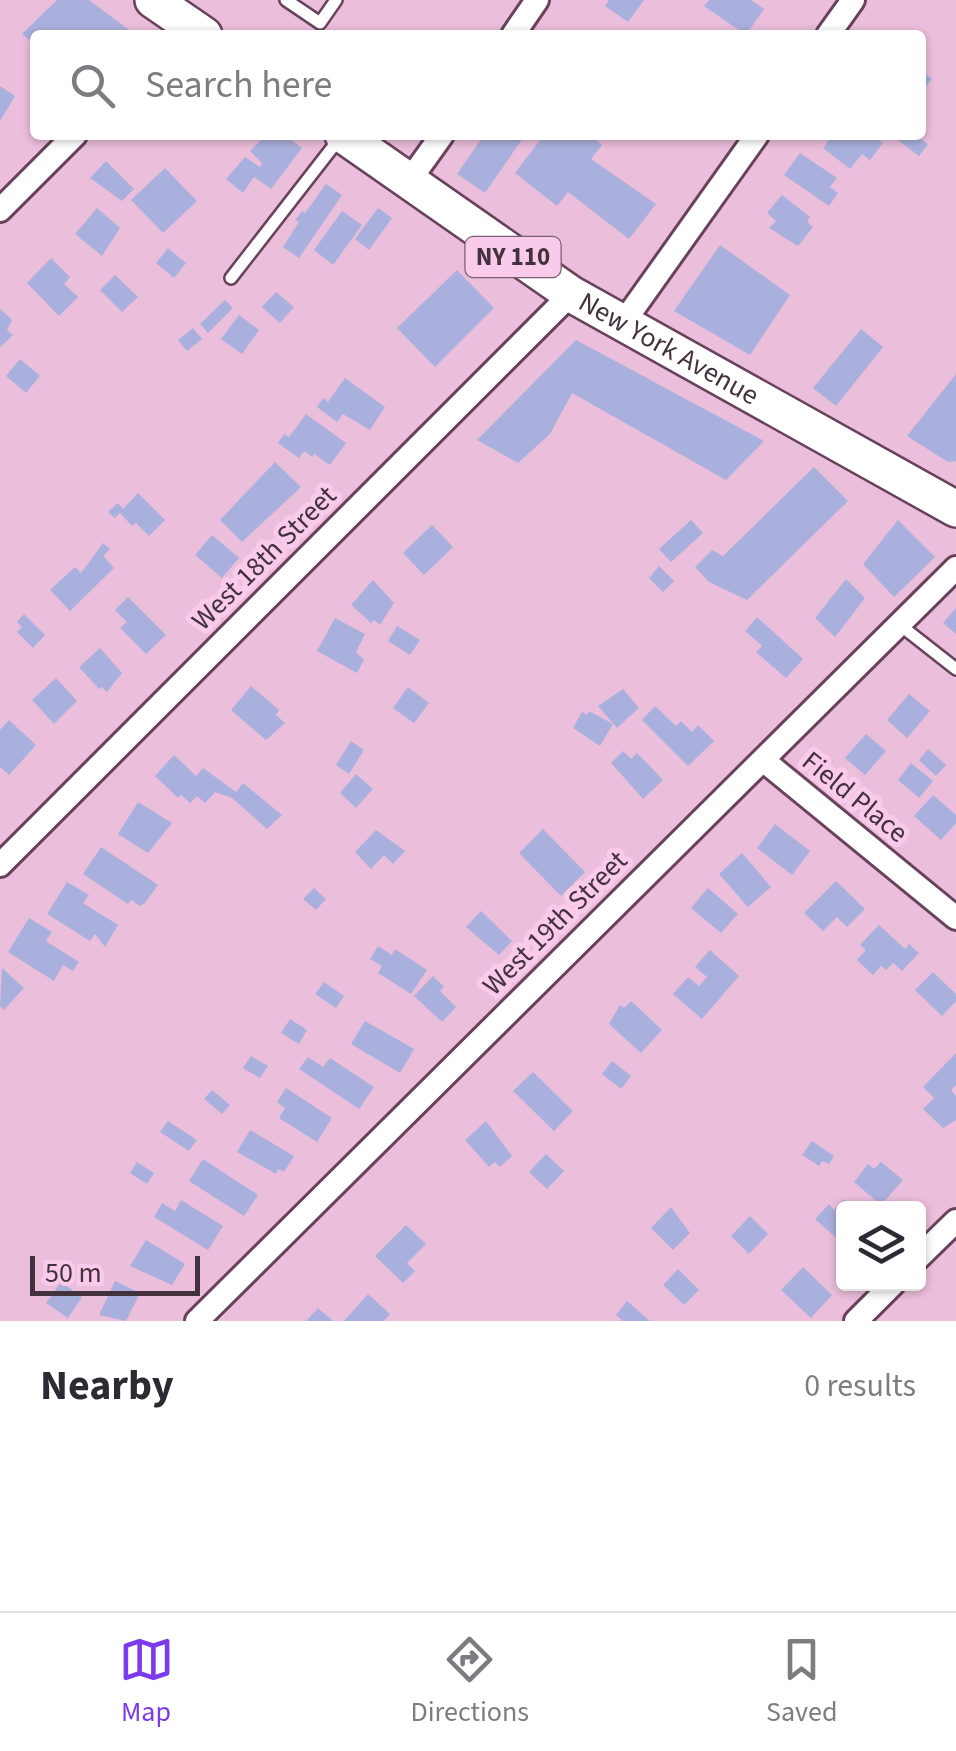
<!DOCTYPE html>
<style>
:root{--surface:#fff;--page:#f7f7f7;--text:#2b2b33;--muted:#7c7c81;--line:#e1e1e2;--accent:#7c3aed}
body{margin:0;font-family:"Source Sans 3",sans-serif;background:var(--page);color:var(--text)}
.controls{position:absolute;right:30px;bottom:30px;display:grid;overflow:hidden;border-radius:10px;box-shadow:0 2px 8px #0004}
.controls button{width:90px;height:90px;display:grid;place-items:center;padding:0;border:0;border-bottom:2px solid var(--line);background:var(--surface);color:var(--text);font:50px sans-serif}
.scale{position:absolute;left:30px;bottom:25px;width:170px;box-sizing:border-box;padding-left:10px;border:5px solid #43313d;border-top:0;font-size:28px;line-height:35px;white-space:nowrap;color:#43313d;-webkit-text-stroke:8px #f9cae9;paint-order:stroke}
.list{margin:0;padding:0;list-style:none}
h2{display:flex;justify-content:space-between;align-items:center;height:130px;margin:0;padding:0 40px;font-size:42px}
h2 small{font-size:32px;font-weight:400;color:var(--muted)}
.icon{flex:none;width:55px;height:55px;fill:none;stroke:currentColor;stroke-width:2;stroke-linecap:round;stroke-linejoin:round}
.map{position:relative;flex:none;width:956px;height:1321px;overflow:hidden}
.search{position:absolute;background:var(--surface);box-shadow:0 2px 8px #0004;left:30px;right:30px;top:30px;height:110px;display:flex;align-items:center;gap:25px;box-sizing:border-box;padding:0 35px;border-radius:10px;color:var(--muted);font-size:38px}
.sheet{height:290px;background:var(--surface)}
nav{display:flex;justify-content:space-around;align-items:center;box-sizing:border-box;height:140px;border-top:2px solid var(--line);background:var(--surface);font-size:28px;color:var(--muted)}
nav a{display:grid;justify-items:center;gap:5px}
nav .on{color:var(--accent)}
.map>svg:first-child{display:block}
</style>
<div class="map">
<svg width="956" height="1321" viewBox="0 0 956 1321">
<rect width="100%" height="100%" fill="#ebbedb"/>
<path fill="#aab0dd" d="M57,0H89L136,35H35V44L22,34Z
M609,0H644L628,22L605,6Z
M709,0H751L764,9L746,35L704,6Z
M921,71L932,79L921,93Z
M0,86L15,96L0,121Z
M266,135H284L302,148L271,189L254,177L243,193L226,179L245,157L260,167L262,163L250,151Z
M484,135H525L485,193L457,174Z
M544,135H589L602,145L591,159L656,204L629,239L568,192L557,206L515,173Z
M833,135H873L883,143L870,160L862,154L850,169L823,148Z
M891,135H916L928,144L919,156Z
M800,153L837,178L830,187L838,193L829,206L784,175Z
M106,161L134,189L122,201L90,178Z
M165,168L197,201L163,233L131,200Z
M326,184L342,195L299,258L283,247L299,222L295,220L302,211L305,213Z
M782,195L810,217L807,222L813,227L798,246L769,228L776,221L767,213Z
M97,208L120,228L102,256L75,234Z
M378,208L392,218L369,250L355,239Z
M342,211L362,225L333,265L314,250Z
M720,245L790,295L750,355L674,311Z
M168,248L186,263L174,278L156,263Z
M51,258L70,277L64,284L78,297L59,316L27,283Z
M457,270L494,308L435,367L397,328Z
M115,275L138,297L122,312L100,290Z
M276,292L294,307L280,323L262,307Z
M225,300L233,308L208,333L200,324Z
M0,309L12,320L7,330L13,335L0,347Z
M239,315L259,330L242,354L221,339Z
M193,328L202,339L187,351L178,340Z
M861,329L883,347L836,406L813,388Z
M576,340L764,441L726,480L572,393L550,434L518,463L477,440Z
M20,359L40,376L26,393L6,376Z
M956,374V461L948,462L907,436Z
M345,378L385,407L370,430L343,414L337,422L317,407L323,398L328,402Z
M306,414L346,443L330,465L314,454L312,457L304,451L299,458L278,443L284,434L289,437Z
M275,462L301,487L242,542L220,520Z
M814,467L848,501L747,600L709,582L695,567L712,550L723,556Z
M138,493L165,520L149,536L136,523L132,526L120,513L115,518L108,512L118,503L123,509Z
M691,520L703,533L671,562L659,549Z
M898,520L935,557L894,597L863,564Z
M432,525L453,547L424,575L403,553Z
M212,535L239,558L222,578L195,555Z
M103,543L110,549L103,556L114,568L70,611L50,590L75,567L81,573Z
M659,566L674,581L663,592L649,578Z
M846,579L865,598L835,637L815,618Z
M373,580L394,603L380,625L374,620L371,623L351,605Z
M128,597L166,635L146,654L120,628L127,622L115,610Z
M956,608V634L943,623Z
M24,614L45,635L33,648L17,632L22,627L17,622Z
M757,617L803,659L786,678L756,652L762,646L745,631Z
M335,618L365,634L356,652L364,660L357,673L317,651Z
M397,626L420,640L410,655L388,641Z
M100,648L122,673L107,692L102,687L99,689L79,667Z
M56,678L77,701L54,724L32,700Z
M251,686L279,710L276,715L285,723L266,740L231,710Z
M408,687L429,703L414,723L393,708Z
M623,689L639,708L617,728L598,706Z
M909,694L930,711L907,738L887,720Z
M655,706L676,726L681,721L692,732L698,725L714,741L688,766L642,720Z
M589,711L613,724L600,746L573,728L582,712L587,715Z
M9,720L36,745L9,775L0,767V730Z
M866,734L886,751L865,775L845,758Z
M351,741L364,750L349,774L336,765Z
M928,749L946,765L936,776L919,760Z
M623,751L631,759L637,753L663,780L643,799L611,763Z
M174,755L196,776L203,768L236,792L243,783L282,815L267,829L232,798L215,792L205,803L197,796L190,803L181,795L178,798L155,776Z
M911,763L933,781L919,798L898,780Z
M356,774L373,789L356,808L340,793Z
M933,795L956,815V823L941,840L914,816Z
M138,802L172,823L148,853L118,834Z
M775,824L810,851L792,875L757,848Z
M543,829L585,872L561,896L519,853Z
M376,830L405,851L393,864L384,855L371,869L355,852Z
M101,847L158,885L145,903L140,906L131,900L128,904L83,874Z
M742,853L771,887L748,907L719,874Z
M836,881L865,909L847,927L837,917L823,931L804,913Z
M67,882L89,895L83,903L118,925L105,947L95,934L90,941L47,914Z
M314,888L326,899L316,910L303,899Z
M708,888L738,914L721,933L691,908Z
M481,911L512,941L499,955L466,927Z
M29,918L52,932L46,941L79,962L73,971L63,965L54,981L8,952Z
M879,925L905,949L909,944L919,953L902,971L893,963L886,970L881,966L873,975L857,960L866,950L860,945Z
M378,946L392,955L395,949L427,970L411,994L378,973L382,966L370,959Z
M710,950L739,976L702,1019L673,994L688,977L699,986L707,977L695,967Z
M2,968L24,988L4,1010L0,1006Z
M933,972L956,994V1001L942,1016L915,990Z
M433,976L444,987L440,991L456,1007L442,1022L414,996Z
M324,982L344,996L336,1008L315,994Z
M631,1001L662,1030L641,1053L609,1024L620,1005L624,1008Z
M290,1019L307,1030L299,1044L281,1033Z
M365,1021L414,1049L400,1073L351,1044Z
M956,1053V1085L951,1090L956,1096V1120L943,1128L923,1109L934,1098L923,1087Z
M251,1056L268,1066L260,1078L243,1068Z
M308,1057L323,1067L330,1058L374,1087L359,1109L299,1069Z
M612,1061L631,1076L621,1089L602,1074Z
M533,1072L573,1111L554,1131L513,1091Z
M286,1088L332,1118L317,1142L279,1118L285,1108L277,1102Z
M212,1090L230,1105L222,1114L204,1099Z
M168,1121L197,1140L189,1151L160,1132Z
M486,1121L512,1156L500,1167L495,1162L489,1167L465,1140Z
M250,1130L294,1156L284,1172L278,1169L276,1174L237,1152Z
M812,1141L834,1156L829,1164L822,1161L819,1166L802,1155Z
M546,1154L564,1171L547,1189L529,1172Z
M203,1159L258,1195L244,1216L189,1181Z
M137,1162L154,1173L147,1184L130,1173Z
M881,1162L903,1180L881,1205L854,1182L868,1164L874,1169Z
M844,1199L855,1208H844V1245L815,1219L829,1204L834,1210Z
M181,1200L223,1226L208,1250L154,1217L162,1203L175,1211Z
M671,1207L690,1233L673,1250L651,1228Z
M750,1216L768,1234L749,1254L731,1236Z
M406,1225L426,1244L407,1263L415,1271L403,1283L375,1256Z
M146,1240L185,1264L172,1285L130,1266Z
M803,1267L832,1295L811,1318L781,1290Z
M678,1269L699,1290L684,1305L663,1285Z
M115,1281L140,1293L126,1321L99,1315Z
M61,1282L82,1297L68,1318L46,1303Z
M368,1294L390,1314L384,1321H344Z
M627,1301L650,1321H623L616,1315Z
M318,1308L333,1321H306Z"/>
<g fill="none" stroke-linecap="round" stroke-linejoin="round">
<g stroke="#68425c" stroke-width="16">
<path id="service" d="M286,0L320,23L336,0
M231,278L339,139
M900,625L956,669"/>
</g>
<g stroke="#68425c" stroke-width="28">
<path id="minor" d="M513,35L537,0
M828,35L853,0
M409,181L442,135
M0,210L75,135
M623,323L757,135
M763,760L956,918
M0,865L571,294
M918,1258L956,1221
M197,1321L956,568
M856,1321L893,1284"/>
</g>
<g stroke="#68425c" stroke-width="40">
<g id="primary">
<path d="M153,0L204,35"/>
<path id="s1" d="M343,135L571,294L956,509"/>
</g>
</g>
<use href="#service" stroke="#fff" stroke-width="11"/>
<use href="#minor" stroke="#fff" stroke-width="22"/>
<use href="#primary" stroke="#fff" stroke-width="35"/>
</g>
<g text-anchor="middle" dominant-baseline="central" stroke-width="10" stroke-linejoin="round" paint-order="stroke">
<rect fill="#f9cae9" stroke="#7a5f71" stroke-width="2.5" x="465.5" y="237" width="95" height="40" rx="8"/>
<g font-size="25" font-weight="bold" fill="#43313d">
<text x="513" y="257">NY 110</text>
</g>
<g font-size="28" fill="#43313d" stroke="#f9cae9">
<text stroke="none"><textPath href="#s1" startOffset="390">New York Avenue</textPath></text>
<text transform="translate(264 558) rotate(-45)">West 18th Street</text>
<text transform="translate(855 797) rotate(39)">Field Place</text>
<text transform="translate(555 923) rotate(-45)">West 19th Street</text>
</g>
</g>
</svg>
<div class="controls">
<button><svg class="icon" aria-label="layers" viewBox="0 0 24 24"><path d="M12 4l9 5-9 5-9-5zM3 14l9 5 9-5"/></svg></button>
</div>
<div class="scale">50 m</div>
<div class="search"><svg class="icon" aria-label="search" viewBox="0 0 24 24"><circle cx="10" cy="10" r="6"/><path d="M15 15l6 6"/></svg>Search here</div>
</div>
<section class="sheet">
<h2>Nearby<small>0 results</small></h2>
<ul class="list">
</ul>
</section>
<nav>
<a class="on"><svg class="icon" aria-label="map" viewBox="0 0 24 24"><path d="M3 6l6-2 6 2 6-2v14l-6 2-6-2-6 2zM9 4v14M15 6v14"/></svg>Map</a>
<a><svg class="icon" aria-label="directions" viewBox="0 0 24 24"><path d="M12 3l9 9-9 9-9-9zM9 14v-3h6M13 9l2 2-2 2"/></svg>Directions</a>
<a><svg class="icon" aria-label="saved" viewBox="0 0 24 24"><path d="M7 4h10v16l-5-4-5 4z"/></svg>Saved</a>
</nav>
